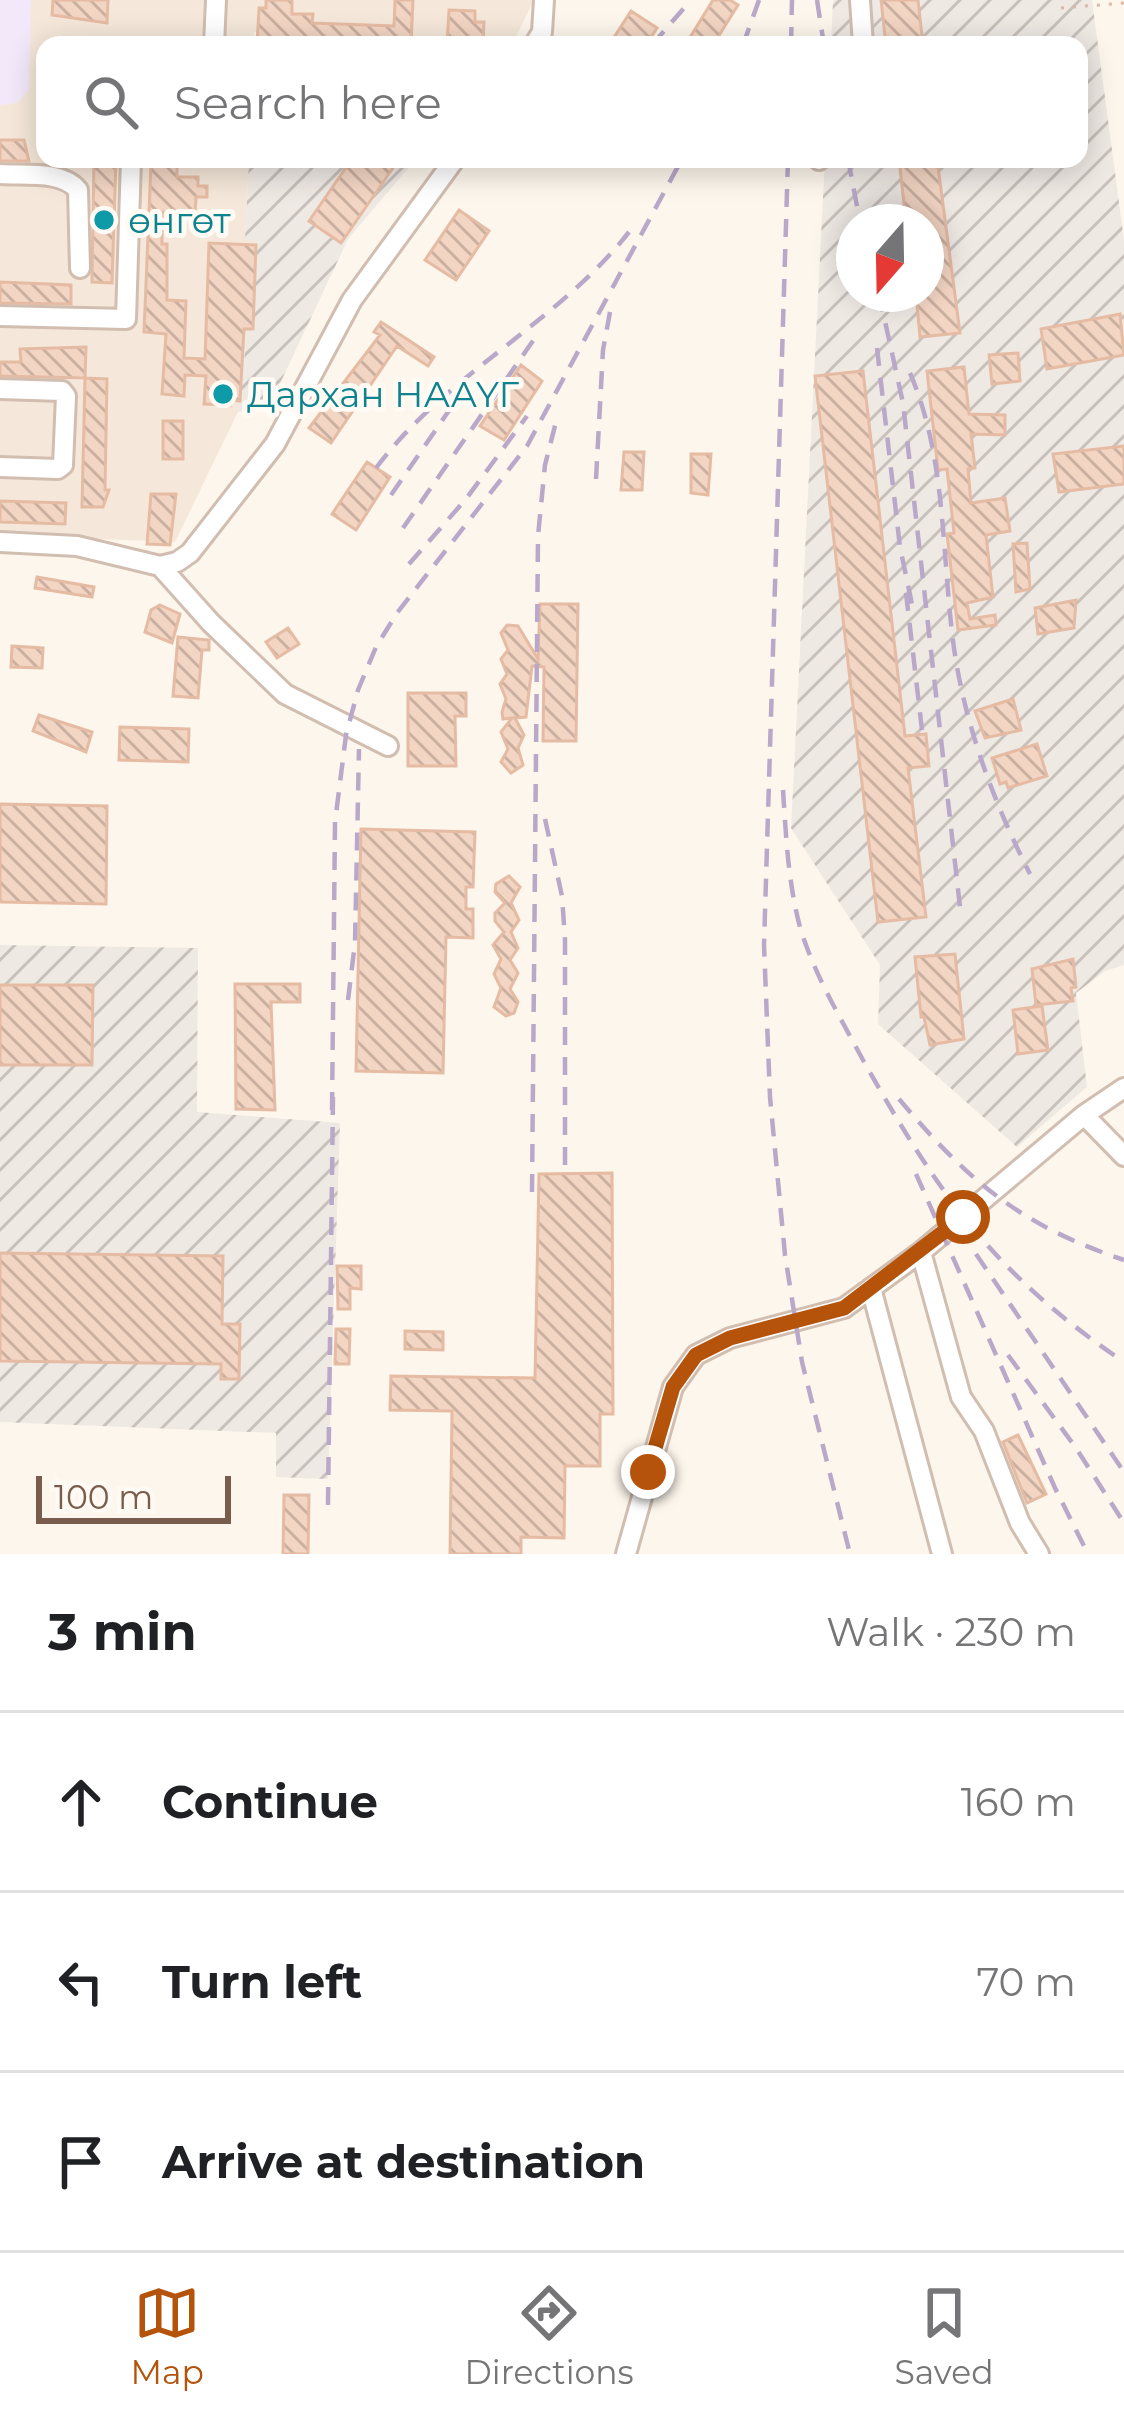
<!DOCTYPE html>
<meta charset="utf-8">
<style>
:root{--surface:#fff;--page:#f2f2f2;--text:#202124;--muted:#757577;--line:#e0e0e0;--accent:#b45309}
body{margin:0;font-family:Montserrat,sans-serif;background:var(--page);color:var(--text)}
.compass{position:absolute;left:836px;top:204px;width:108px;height:108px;border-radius:50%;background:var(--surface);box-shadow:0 6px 30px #0003;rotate:200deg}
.scale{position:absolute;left:36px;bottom:30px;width:195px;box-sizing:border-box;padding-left:12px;border:6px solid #7a5c4d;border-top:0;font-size:33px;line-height:42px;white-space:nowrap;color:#7a5c4d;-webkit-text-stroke:9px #fffaf3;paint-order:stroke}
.stop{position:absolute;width:36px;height:36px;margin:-27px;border:9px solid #b45309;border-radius:50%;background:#fff}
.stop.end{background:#b45309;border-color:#fff;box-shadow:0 3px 12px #0008}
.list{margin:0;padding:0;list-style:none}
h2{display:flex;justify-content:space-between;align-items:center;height:156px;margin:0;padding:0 48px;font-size:51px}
h2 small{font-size:39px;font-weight:400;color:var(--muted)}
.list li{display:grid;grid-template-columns:78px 1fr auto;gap:36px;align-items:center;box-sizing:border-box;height:180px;padding:0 48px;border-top:3px solid var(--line)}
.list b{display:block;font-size:45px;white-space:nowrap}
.list em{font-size:39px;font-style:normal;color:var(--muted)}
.icon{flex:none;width:66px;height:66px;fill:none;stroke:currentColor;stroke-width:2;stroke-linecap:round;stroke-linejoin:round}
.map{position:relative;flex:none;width:1124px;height:1554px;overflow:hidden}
.search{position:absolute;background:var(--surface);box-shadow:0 6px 30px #0003;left:36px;right:36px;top:36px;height:132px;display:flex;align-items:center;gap:30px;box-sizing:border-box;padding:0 42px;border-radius:24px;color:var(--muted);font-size:45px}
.sheet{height:696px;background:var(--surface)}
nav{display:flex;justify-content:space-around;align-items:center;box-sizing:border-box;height:168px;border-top:3px solid var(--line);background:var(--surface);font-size:33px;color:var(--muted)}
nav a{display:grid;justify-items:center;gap:6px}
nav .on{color:var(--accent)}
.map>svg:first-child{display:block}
</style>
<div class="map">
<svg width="1124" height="1554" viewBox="0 0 1124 1554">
<defs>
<pattern id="industrial-furrows" width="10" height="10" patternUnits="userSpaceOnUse" patternTransform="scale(3)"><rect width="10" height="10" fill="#efe9e4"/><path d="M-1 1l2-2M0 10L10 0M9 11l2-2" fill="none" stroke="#c7c0bb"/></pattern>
<pattern id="building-back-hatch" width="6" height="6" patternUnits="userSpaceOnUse" patternTransform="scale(3)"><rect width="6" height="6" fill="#f3d5c3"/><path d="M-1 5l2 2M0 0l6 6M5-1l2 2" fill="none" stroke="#cab0a1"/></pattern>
</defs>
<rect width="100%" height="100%" fill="#fdf6ec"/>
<path fill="#f5e8da" d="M0,0H534L512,45L254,32L253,45H45V159H249L245,239L258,240L238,412L175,542L0,535Z"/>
<path fill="url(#industrial-furrows)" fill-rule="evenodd" d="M833,0H1092L1124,240V965L1105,971L1076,993L1087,1087L1017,1147L878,1024L880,965L791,828L825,159H1079V45H831ZM854,222H926V294H854Z
M249,159H416L348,239L269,407L238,412L258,241L245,240Z
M0,945L198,948L197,1112L340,1123L328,1479L276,1477V1433L0,1422Z"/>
<path fill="#f3e8fa" d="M0,0H31L29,90L17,103L0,105Z"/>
<path fill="url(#building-back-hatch)" stroke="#e6bba3" stroke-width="3" d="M53,0H108L107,23L52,15Z
M266,0H292V14H313L312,23L394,26L395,0H413L411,45H257L259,8H266Z
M713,0H730L738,5L713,45H698L689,39Z
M881,0H918L923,45H886Z
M449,10L475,11V22H484L483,45H447Z
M631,11L657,28L646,45H609Z
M0,140H24L29,161H0Z
M94,159H116L112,283L92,282Z
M352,159H386L395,165L341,243L309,221Z
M899,159H937L960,333L920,337L916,294H926V222H906Z
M151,164H177V177H198V186H207V197H196L195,213L162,212V244H167V300L186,301L184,358L205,359L209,243L256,245L253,329H244L240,401L230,400V405L204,404L206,376L185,375L184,396L162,394L166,334L144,332Z
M459,210L489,231L456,280L425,260Z
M0,282L71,285V304L0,303Z
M1120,314L1124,355L1047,369L1041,329Z
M381,322L434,357L428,366L397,346L331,443L309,428L380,335L374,332Z
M86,347L85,378L0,376V362H21L20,349Z
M1018,353L1020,381L992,384L989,355Z
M521,365L542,381L504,440L480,426Z
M964,367L969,414L1005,415V435L971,434L975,468L968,469L971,503L1005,498L1010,531L986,535L993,597L967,603L970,619L995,615L996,625L958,630L947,534L954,533L947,469L938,470L927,371Z
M863,371L905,736L926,734L929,766L908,768L926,917L878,922L815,376Z
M85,378L107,379L105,490H109L103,507H82Z
M163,421H183V459H163Z
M1124,446V484L1059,492L1053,454Z
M624,452H644L642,490H621Z
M691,454H711L708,495L691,493Z
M367,462L390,477L356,530L332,514Z
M151,494H176L170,545L147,544Z
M0,501L66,503L65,524L0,522Z
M1027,543L1030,589L1016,592L1013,544Z
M37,577L94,587L92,597L35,588Z
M1076,600L1074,628L1038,634L1035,608Z
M540,604H578L576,741H543L544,667L532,666L526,717L515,718L524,735L518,748L523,765L511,773L501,762L508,749L501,732L512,718L503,719L502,712L506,699L500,684L507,674L501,659L508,650L501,633L507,625L518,626L538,659Z
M160,605L180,614L172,643L145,632L151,610Z
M288,628L299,644L277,658L266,642Z
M178,637L209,640V650H202L198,698L173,696Z
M12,646L43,648L42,668L11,667Z
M408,693H466V716H455L456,766H408Z
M1013,699L1021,730L985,738L975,711Z
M39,715L92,732L86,752L33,731Z
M120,727L189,729L188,762L119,760Z
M1037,744L1047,776L1008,788L1006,782L1000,784L992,758Z
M0,804L107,806L106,904L0,902Z
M361,829L475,832L473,887H466V909H473V938L446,937L443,1073L356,1071Z
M509,876L520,887L511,903L519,920L511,932L518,948L510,960L518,973L510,989L518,1002L514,1013L506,1016L494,1007L501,988L494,974L501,959L493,945L504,932L495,921V913L505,903L495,892L496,884Z
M955,954L964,1039L930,1045L924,1017H921L915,957Z
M1073,959L1076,987L1071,988L1073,1001L1036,1005L1032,969Z
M235,984H300V1002H271L275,1110L236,1109Z
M0,985H93L92,1065H0Z
M1042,1006L1048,1050L1018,1054L1013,1010Z
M612,1173L613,1414H600V1466H565L564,1538L521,1537V1554H450L452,1411L390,1410L391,1376L535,1378L539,1174Z
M0,1253L223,1256L222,1324H240L239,1379H221V1364L0,1361Z
M337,1266H361V1289L350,1288V1309H338Z
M336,1329H350L349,1364H335Z
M405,1331L443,1332V1350L405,1349Z
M1018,1435L1046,1494L1027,1503L1003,1442Z
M284,1495H309L308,1554H283Z"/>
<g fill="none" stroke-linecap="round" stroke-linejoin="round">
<g stroke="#d1beb0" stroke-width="24">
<path id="minor" d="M860,0L863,45
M214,45L216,0
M534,45L542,32L544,0
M819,159V160
M0,174C24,176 62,170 78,190L80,268
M0,316L126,319L131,159
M0,389L62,391L66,396L63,465L58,469L0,467
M0,542L77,546L160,566L177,562L190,553L275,444L352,300L455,159
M160,566L211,623L285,694L388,746
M1084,1115L1124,1156
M921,1252L961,1397L984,1431L1020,1523L1039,1554
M871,1288L942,1554
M626,1554L673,1387L696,1355L730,1338L844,1308L921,1252L1084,1115L1124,1088"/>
</g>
<path stroke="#d9b8a5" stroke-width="3" stroke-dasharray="3 9" stroke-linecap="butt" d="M1061,8L1124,3"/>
<use href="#minor" stroke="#fff" stroke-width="18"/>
<path stroke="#b9a8c9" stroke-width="4.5" stroke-dasharray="18 12" stroke-linecap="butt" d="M817,0L824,45
M652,45L691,0
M743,45L759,0
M791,45L792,0
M788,159L764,945L770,1097L785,1255L802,1362L850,1554
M848,159L860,222
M879,294L903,403L960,907
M877,348L900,547L913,609
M910,373C948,461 941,562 955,655C967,731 995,805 1030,874
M376,468C446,374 557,324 629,232
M596,479L603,350L610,312
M391,495L459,396
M403,528L537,335
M409,564L466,499L527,416
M906,593L922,730
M783,790C786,836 788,882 800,927C814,974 840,1017 863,1060C939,1195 994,1274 1124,1362
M545,819L562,896L565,939V1165
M348,1000L355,943L359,749
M899,1099C969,1182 1020,1225 1124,1260
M332,1110L335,822L346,735L358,690L376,647L397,613L527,446L682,159
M916,1174L1055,1488L1088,1554
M532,1192L538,536L545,465L558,414
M976,1254L1124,1472
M1008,1355L1076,1448L1124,1523
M328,1505L333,1095"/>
</g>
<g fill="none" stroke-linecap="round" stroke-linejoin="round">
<path stroke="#b45309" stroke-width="15" d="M648,1472L673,1387L696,1355L730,1338L844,1308L963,1217"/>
</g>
<g fill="#0f9aa8" stroke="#fffaf3" stroke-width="4.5">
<circle cx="104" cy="220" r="12"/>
<circle cx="223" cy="394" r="12"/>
</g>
<g text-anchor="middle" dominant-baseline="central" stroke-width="10" stroke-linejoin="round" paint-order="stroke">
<g font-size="36" fill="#0d838f" stroke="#fffaf3" text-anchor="start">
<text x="128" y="220">өнгөт</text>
<text x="247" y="394">Дархан НААҮГ</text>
</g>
</g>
</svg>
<svg class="compass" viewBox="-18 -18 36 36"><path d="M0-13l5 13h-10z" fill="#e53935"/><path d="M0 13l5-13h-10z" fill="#757577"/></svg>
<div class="scale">100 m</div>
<div class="stop" style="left:963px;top:1217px"></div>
<div class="stop end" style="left:648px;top:1472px"></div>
<div class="search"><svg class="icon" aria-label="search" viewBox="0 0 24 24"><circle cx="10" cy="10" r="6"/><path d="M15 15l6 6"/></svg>Search here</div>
</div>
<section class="sheet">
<h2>3 min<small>Walk · 230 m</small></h2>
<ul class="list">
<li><svg class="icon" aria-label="ahead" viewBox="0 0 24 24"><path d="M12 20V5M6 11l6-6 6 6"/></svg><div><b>Continue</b></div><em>160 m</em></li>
<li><svg class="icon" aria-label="left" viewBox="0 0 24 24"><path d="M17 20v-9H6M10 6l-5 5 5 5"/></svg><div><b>Turn left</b></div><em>70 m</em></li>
<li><svg class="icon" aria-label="arrive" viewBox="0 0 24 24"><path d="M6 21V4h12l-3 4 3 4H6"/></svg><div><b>Arrive at destination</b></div></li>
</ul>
</section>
<nav>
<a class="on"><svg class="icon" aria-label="map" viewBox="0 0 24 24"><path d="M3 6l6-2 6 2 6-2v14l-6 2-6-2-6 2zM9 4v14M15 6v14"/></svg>Map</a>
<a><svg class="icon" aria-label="directions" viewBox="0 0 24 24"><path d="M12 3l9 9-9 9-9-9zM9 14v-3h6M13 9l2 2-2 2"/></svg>Directions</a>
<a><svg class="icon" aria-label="saved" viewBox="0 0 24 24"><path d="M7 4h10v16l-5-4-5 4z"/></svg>Saved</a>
</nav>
